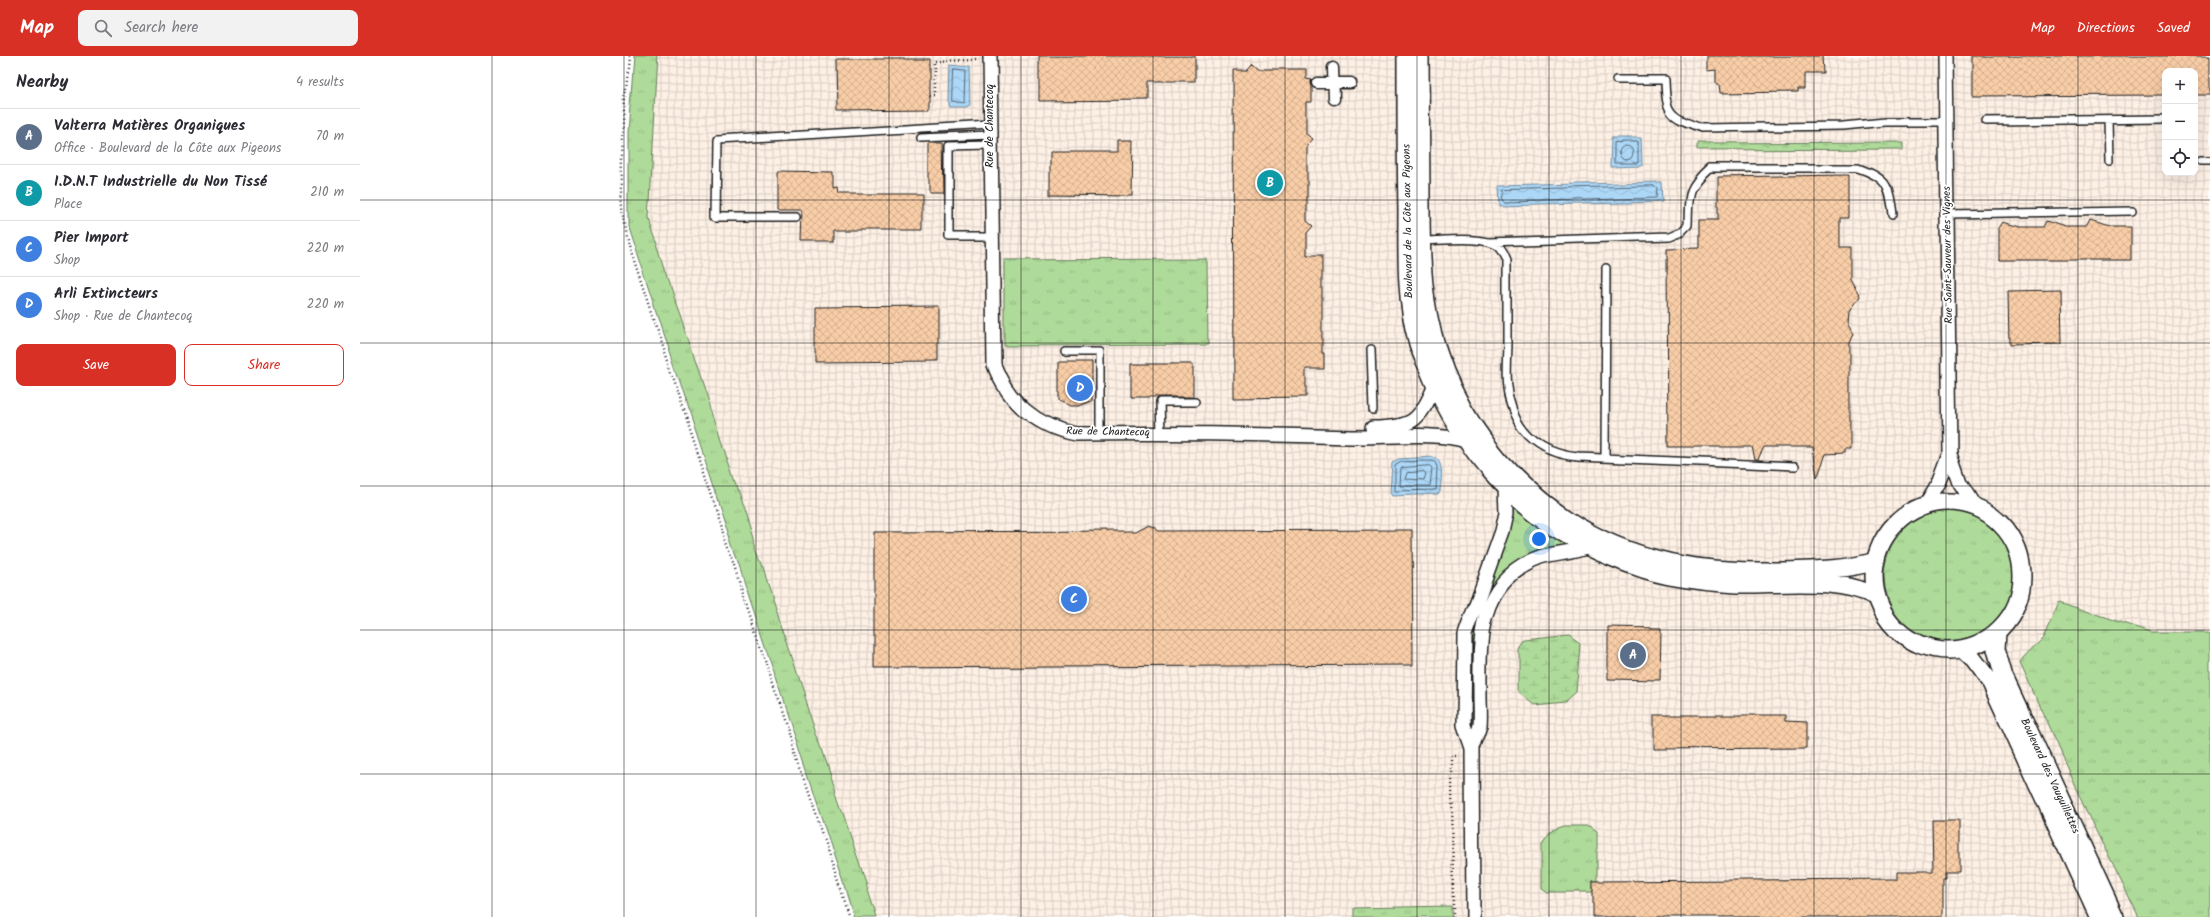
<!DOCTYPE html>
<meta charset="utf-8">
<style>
:root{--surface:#fff;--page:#f2f2f3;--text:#2b2b33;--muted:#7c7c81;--line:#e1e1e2;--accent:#d93025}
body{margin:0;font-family:Kalam,sans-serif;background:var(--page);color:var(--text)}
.controls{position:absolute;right:12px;top:12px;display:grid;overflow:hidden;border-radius:8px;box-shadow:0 4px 16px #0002}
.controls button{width:36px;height:36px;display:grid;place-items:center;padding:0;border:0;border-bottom:1px solid var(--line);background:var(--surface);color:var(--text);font:20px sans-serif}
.you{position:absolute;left:1179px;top:483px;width:14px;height:14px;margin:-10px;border:3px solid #fff;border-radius:50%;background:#1a73e8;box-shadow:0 0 0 6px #1a73e833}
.badge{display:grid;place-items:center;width:26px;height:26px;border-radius:50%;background:var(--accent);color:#fff;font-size:13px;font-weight:700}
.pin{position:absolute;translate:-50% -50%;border:2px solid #fff;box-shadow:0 1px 4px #0006}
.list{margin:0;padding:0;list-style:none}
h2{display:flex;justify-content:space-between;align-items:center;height:52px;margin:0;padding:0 16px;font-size:17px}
h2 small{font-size:13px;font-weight:400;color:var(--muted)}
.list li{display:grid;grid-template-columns:26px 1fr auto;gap:12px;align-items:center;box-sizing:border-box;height:56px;padding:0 16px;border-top:1px solid var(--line)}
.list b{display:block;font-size:15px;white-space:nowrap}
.list p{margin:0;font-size:13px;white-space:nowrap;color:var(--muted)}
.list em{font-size:13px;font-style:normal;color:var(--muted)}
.actions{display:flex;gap:8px;padding:12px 16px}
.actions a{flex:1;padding:9px 0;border:1px solid var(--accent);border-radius:8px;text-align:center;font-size:14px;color:var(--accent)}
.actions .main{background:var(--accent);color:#fff}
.icon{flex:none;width:22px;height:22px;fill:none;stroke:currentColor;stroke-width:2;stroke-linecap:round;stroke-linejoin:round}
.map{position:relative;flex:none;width:1850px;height:861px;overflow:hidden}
header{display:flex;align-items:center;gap:24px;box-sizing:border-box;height:56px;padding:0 20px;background:var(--accent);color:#fff}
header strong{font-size:19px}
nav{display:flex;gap:22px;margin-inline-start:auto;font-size:14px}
.search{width:280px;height:36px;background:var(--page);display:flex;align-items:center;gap:10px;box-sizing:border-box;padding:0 14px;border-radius:8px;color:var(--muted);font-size:15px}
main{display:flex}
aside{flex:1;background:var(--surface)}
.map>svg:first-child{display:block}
</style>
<header>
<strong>Map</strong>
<div class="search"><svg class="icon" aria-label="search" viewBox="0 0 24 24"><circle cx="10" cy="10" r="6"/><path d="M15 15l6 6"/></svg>Search here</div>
<nav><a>Map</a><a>Directions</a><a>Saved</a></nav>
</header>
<main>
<aside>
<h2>Nearby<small>4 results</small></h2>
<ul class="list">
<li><span class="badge" style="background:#5c6f8a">A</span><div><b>Valterra Matières Organiques</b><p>Office · Boulevard de la Côte aux Pigeons</p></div><em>70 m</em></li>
<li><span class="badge" style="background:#0f9aa8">B</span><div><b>I.D.N.T Industrielle du Non Tissé</b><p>Place</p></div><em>210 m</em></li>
<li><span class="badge" style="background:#3f7fe0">C</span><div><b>Pier Import</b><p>Shop</p></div><em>220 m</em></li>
<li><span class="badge" style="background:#3f7fe0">D</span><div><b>Arli Extincteurs</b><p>Shop · Rue de Chantecoq</p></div><em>220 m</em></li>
</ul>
<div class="actions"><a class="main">Save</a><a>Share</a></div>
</aside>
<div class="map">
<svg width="1850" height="861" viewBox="0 0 1850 861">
<defs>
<pattern id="industrial-grid" width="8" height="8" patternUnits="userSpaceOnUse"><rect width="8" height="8" fill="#fdf0e5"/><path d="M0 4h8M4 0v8" fill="none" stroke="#d8cdc4"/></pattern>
<pattern id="grass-tufts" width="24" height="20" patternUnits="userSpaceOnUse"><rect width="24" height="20" fill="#afdb9a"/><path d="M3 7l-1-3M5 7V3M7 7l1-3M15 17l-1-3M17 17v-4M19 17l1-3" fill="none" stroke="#96bb84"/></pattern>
<pattern id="wetland-marsh" width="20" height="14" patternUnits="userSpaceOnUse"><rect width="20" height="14" fill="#afdb9a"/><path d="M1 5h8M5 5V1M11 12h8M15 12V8" fill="none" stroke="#96bb84"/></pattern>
<pattern id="water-waves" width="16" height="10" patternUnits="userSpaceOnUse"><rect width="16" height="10" fill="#acd7f7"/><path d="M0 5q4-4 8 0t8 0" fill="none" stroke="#93b8d3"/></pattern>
<pattern id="building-cross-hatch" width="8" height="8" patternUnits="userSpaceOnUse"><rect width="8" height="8" fill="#f8cda7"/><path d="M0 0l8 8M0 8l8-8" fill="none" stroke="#d4af8f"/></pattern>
</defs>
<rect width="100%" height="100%" fill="#fff"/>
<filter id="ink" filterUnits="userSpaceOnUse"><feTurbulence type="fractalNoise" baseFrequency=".025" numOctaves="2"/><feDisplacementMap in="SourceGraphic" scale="8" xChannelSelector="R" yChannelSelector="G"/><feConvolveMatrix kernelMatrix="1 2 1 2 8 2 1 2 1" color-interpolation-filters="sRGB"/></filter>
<g filter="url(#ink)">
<path fill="url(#industrial-grid)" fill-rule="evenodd" d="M297,0H1850V861H517L288,161ZM1805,15H1835V117H1805Z"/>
<path fill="url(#grass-tufts)" stroke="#667c5b" d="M274,0H297L288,161L517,861H494L268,171V77Z
M847,203L848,289L644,290V204Z
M1154,446L1212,489L1191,493L1130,539L1116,661L1109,667V582L1153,458Z
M1524 520a65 65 0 1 1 130 0a65 65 0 1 1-130 0Z
M1699,546L1790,576H1850V861H1779L1726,755L1660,606L1683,582Z
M1204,770H1229L1237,775V825H1233V836H1188L1182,832V786L1190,775Z
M1091,850V861H994V852Z"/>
<path fill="url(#wetland-marsh)" stroke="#667c5b" d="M1543,86V93L1337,94V87Z
M1209,580L1220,588L1216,636L1206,645L1174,648L1159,636V595L1166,585Z"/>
<path fill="url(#water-waves)" stroke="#728c9f" d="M589,9L609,11L610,49L606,51H589L588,49Z
M1251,82H1281L1282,110L1250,111Z
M1301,126L1302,146L1140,150L1139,130Z
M1074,401C1085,407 1081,424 1080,435L1078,438L1032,440L1030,437L1032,407L1038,403Z"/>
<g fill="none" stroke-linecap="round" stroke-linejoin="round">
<path stroke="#566774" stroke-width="1" d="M593,14L605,15L604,47L592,45Z
M1278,86V107H1254V87Z
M1259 97a7 7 0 1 1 14 0a7 7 0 1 1-14 0Z
M1295,130L1297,132L1296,142L1146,146L1143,144L1145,134Z
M1071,405L1075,406L1077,411L1076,434L1035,435V409L1040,406Z
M1070,410L1072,412L1070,430H1040L1041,412Z
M1064,416L1066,418L1064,424L1045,423L1047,417Z"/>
</g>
<path fill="url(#building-cross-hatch)" stroke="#1c1c1c" d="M679,0H835V25H789V44L679,45Z
M1347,0H1462L1463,17H1445V33H1438V36L1360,37L1359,28H1356V14L1347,15Z
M1613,0H1850V39H1835V15H1805V39L1613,40Z
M477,3H569V53L478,54Z
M893,7L900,13H946V23L952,24V46H946V78L953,83L947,90V165L953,170L947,177V199H962V297H964V313H946V341L874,342L873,14H887Z
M758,84H773L772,140L690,139V96H758Z
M569,87H583L584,136H569Z
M417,115L473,116V133L477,132L478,138H562V174H473V186H441L442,154H417Z
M1488,119V162H1480V191H1490V223L1500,240L1490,256L1489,269L1494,278L1490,287V394H1484V397L1466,398L1457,422L1453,391H1404L1398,403H1395L1392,391H1308L1307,193L1340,192V164H1358V121Z
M1686,165L1705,171H1727L1730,165L1749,171H1771V204H1639V172L1643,166L1661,171H1683Z
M1701,234L1702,288L1649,289L1648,235Z
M578,250V305L455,306V251Z
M699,306H732V345L719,350H710L699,345Z
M771,308H833V341H771Z
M787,469L795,471L798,475L1052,474L1053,609L514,612V476L776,475Z
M1248,571L1301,572L1300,624L1248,623Z
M1294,659H1425V665L1446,666V692L1294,693Z
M1572,764H1599V816H1585V822H1583V861H1233V825L1538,823V815H1573Z"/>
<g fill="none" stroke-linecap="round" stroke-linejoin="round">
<g stroke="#1c1c1c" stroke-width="10">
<path id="service" d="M1256,24H1305C1306,58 1309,60 1341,72L1483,70L1525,66H1586
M1748,64L1749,105
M1626,65L1805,63
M561,82L630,79
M630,89L589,90V181H631
M1840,105H1850
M1587,158L1772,155
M436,161H356L357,84L630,68
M1062,185C1081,185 1124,179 1139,191C1143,195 1145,200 1147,205C1147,232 1147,258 1147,285C1147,300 1145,316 1147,331C1152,373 1177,397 1218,401L1435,410
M1129,186L1310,180L1322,175L1328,169C1329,139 1326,133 1349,112H1498C1527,122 1529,129 1533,158
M1011,293L1013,354
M706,296H740V378
M801,377L800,346H835
M1245,402L1246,212"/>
</g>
<g stroke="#1c1c1c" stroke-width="13">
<path id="pedestrian" d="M973,12L974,43
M957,27H991"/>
</g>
<g stroke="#1c1c1c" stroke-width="16">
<path id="minor" d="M630,0L634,309C648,346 677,371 716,378C808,377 900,378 991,381C1027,382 1072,375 1106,385
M1585,0L1590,398L1600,427L1615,451
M1012,372C1051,372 1060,366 1075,329
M1565,450L1580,425L1590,398
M1112,692L1104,669L1105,579L1142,475L1146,457L1145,431
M1113,861L1112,692C1114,685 1118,677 1120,669C1121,660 1120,650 1120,642C1120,590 1115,531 1172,505C1189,497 1210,499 1228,491"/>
</g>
<g stroke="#1c1c1c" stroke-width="20">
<path id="tertiary" d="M1046,0C1046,52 1046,103 1047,155C1047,197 1045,243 1057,284C1059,293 1064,303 1068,312C1102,397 1165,466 1251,501C1270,509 1289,516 1309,520C1331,524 1355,527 1377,528C1420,529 1478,520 1517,541
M1060,0C1060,47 1061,95 1061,142C1061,187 1061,232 1072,275C1099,384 1188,475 1296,503C1335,514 1376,515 1416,515C1450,514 1483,515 1516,505
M1514 520a74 74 0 1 1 148 0a74 74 0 1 1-148 0Z
M1637,576L1636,593L1644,621L1755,861
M1602,593L1613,603L1631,627L1739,861"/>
</g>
<path stroke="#1c1c1c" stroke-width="2.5" stroke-dasharray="1 3" stroke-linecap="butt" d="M269,0C264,60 255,121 266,181L489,861
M569,39H574V5L617,4
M1093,861L1092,700H1099"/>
<use href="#service" stroke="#fff" stroke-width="7"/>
<use href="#pedestrian" stroke="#fff" stroke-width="10"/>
<use href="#minor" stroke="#fff" stroke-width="13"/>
<use href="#tertiary" stroke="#fff" stroke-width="17"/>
</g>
</g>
<path fill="none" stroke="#1c1c1c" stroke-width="1" stroke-opacity="0.55" d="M132,0V861M264,0V861M396,0V861M529,0V861M661,0V861M793,0V861M925,0V861M1057,0V861M1189,0V861M1321,0V861M1454,0V861M1586,0V861M1718,0V861M0,144H1850M0,287H1850M0,430H1850M0,574H1850M0,718H1850"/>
<g text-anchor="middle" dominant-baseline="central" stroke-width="3.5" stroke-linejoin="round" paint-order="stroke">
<g font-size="11" fill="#1c1c1c" stroke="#fff">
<text transform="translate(630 70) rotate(-90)">Rue de Chantecoq</text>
<text transform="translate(1048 165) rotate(-91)">Boulevard de la Côte aux Pigeons</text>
<text transform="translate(1588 199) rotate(-91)">Rue Saint-Sauveur des Vignes</text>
<text transform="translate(748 376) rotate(1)">Rue de Chantecoq</text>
<text transform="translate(1690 720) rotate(65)">Boulevard des Vauguillettes</text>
</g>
</g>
</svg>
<div class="controls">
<button>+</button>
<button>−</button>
<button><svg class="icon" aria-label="locate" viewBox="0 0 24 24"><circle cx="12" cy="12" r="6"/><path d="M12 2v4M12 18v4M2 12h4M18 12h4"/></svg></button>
</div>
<div class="you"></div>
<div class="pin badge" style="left:1273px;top:599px;background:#5c6f8a">A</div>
<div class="pin badge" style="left:910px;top:127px;background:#0f9aa8">B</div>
<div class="pin badge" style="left:714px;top:543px;background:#3f7fe0">C</div>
<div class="pin badge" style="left:720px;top:332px;background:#3f7fe0">D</div>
</div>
</main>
